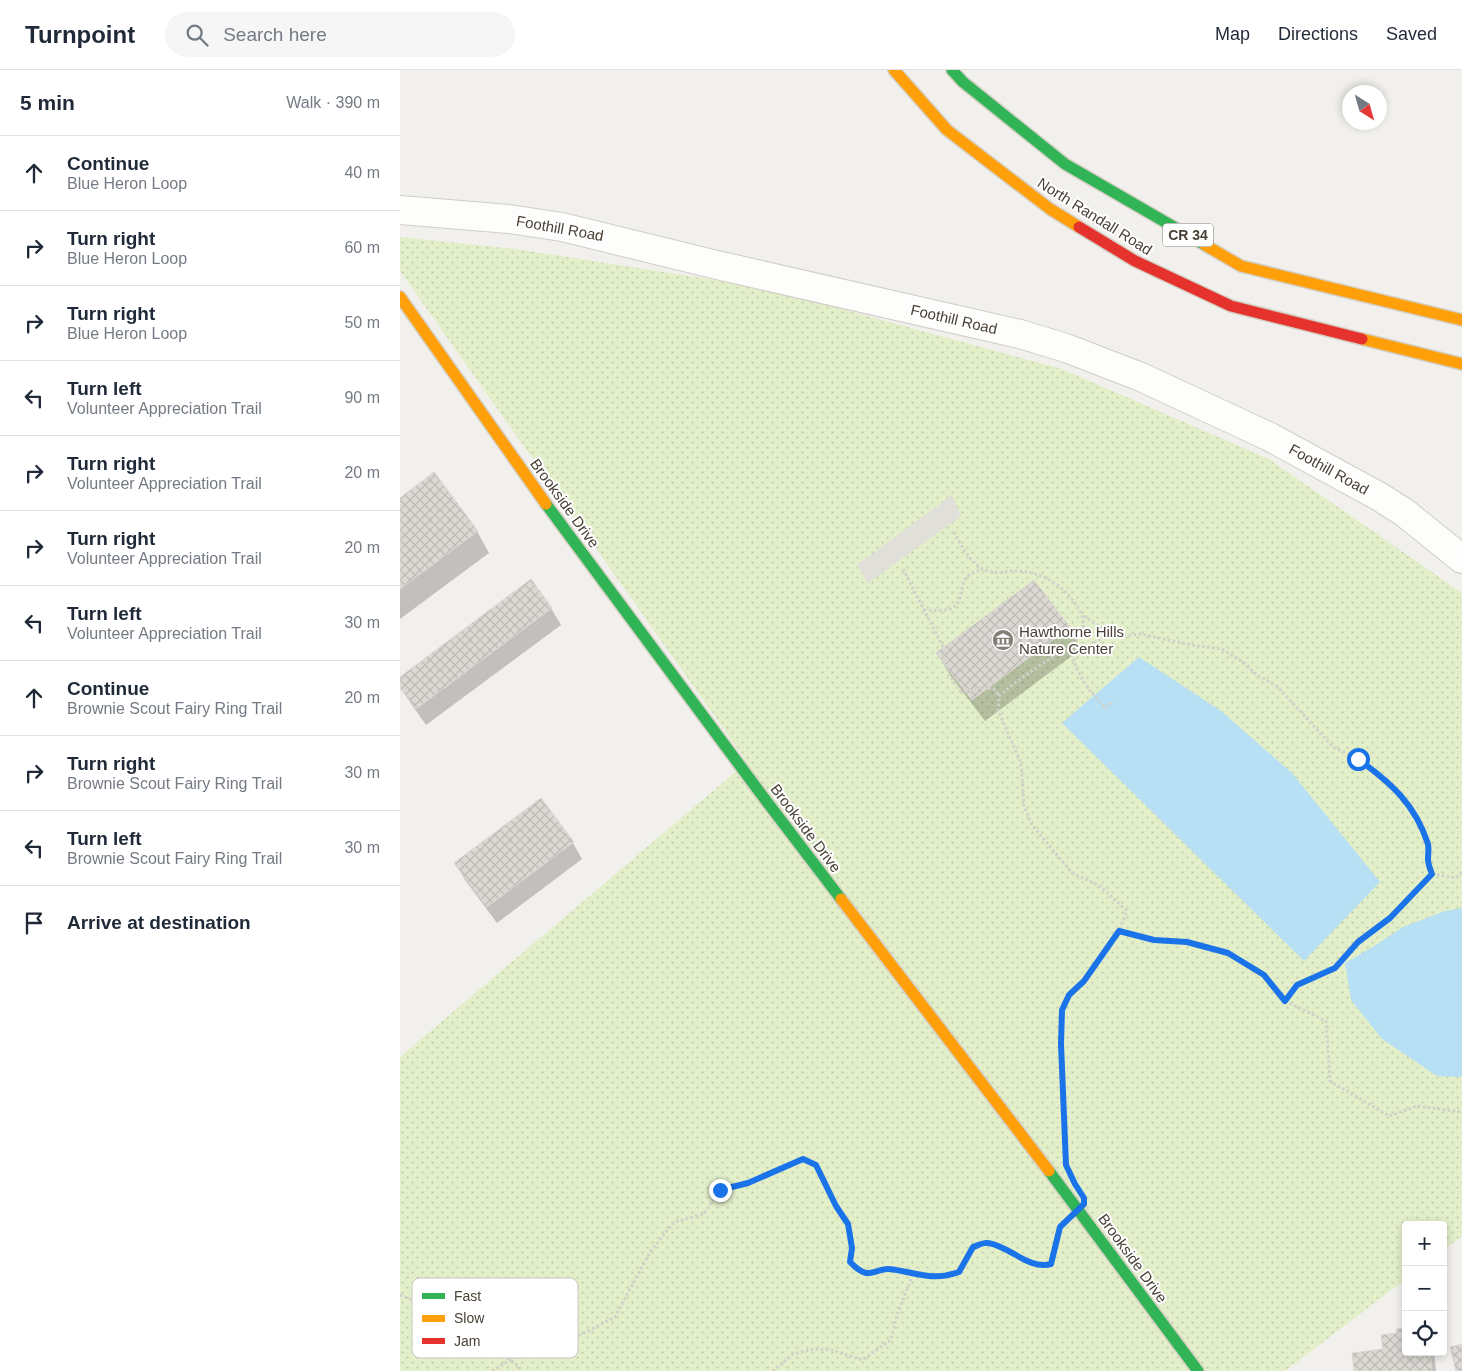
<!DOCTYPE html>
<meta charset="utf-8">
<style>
:root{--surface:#fff;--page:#f6f6f7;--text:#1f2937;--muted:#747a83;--line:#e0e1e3}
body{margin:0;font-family:Arial,sans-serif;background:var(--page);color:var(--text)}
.controls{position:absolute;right:15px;bottom:15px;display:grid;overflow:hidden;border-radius:5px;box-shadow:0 2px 8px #0003}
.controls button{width:45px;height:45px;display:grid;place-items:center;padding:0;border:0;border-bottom:1px solid var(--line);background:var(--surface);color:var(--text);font:25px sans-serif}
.compass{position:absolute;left:942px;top:15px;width:45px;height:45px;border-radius:50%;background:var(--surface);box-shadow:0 2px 8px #0003;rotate:143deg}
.stop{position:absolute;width:15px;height:15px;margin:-11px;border:4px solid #1a73e8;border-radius:50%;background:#fff}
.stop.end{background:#1a73e8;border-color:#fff;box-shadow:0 1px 5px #0008}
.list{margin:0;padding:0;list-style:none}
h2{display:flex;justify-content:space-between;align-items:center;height:65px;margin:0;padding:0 20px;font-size:21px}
h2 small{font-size:16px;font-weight:400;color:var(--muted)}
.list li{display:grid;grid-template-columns:32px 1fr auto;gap:15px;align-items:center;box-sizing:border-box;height:75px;padding:0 20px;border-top:1px solid var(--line)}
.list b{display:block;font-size:19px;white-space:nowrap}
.list p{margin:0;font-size:16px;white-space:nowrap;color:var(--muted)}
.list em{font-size:16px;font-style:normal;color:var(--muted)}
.icon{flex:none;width:28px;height:28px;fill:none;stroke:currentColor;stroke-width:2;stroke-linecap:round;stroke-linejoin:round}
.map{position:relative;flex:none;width:1062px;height:1301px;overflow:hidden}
header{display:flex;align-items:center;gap:30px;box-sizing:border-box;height:70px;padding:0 25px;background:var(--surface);border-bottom:1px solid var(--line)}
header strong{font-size:24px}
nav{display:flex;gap:28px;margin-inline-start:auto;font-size:18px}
.search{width:350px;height:45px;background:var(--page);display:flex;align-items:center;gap:12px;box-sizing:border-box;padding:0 18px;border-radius:28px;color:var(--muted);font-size:19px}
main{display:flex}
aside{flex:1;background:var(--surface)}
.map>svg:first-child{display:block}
</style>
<header>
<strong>Turnpoint</strong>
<div class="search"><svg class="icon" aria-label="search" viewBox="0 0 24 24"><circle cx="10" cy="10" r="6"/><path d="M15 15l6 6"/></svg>Search here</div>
<nav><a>Map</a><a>Directions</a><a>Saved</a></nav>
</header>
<main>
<aside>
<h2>5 min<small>Walk · 390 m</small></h2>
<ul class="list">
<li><svg class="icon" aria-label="ahead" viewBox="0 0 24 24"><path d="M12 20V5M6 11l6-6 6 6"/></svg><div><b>Continue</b><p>Blue Heron Loop</p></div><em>40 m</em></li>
<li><svg class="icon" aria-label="right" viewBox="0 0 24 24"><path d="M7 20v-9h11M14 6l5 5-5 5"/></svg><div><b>Turn right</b><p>Blue Heron Loop</p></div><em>60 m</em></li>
<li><svg class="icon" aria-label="right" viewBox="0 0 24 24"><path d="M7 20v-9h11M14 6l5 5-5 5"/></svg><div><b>Turn right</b><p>Blue Heron Loop</p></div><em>50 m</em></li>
<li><svg class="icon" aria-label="left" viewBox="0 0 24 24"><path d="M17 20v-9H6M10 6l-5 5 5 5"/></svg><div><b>Turn left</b><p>Volunteer Appreciation Trail</p></div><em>90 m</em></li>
<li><svg class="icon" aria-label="right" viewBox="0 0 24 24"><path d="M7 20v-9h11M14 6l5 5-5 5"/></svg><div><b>Turn right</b><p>Volunteer Appreciation Trail</p></div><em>20 m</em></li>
<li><svg class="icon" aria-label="right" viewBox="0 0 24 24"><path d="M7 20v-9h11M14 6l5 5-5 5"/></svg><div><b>Turn right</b><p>Volunteer Appreciation Trail</p></div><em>20 m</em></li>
<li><svg class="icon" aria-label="left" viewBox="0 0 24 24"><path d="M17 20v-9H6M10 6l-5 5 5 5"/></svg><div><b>Turn left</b><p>Volunteer Appreciation Trail</p></div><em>30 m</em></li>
<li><svg class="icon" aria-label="ahead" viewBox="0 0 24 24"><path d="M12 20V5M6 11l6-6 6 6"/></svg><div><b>Continue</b><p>Brownie Scout Fairy Ring Trail</p></div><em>20 m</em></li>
<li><svg class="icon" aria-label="right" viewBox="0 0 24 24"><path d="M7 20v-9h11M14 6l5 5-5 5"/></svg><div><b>Turn right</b><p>Brownie Scout Fairy Ring Trail</p></div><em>30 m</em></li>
<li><svg class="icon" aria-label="left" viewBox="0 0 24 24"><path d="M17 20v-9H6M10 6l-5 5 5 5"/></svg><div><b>Turn left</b><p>Brownie Scout Fairy Ring Trail</p></div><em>30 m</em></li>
<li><svg class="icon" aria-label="arrive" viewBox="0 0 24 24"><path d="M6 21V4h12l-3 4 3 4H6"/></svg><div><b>Arrive at destination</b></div></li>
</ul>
</aside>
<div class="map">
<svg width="1062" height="1301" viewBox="0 0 1062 1301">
<defs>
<pattern id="park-dots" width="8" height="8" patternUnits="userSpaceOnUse" patternTransform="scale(1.25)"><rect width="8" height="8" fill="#e2efc9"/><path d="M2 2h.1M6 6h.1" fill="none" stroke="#c3cead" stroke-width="1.8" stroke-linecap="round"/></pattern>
<pattern id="building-cross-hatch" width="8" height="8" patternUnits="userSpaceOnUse" patternTransform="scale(1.25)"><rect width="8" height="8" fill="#dcd9d4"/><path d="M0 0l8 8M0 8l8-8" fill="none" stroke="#bebbb7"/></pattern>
</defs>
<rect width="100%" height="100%" fill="#f2f0ec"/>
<path fill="url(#park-dots)" d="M0,167L116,179L360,217L662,299L869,389L1062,523V1166L1043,1180V1155H1006V1209L885,1301H0V987L347,692L0,201Z"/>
<path fill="#e1dfda" d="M552,425L561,446L468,513L457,495Z"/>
<path fill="#b8e0f4" d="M739,587L821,641L892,703L980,812L904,891L662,653Z
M1062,838V1006L1058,1007L1037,1006L982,969L951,930L945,893L976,875L1003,857L1045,841Z"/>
<path fill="#0003" d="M0,429L77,461L89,483L0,549Z
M151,538L161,555L26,655L0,618V608Z
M669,557L681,579L585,651L550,605L538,584Z
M141,730L173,773L182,789L97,853L65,810L56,794Z
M1006,1282H1034L1036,1301H956Z"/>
<path fill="url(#building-cross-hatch)" stroke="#dbd7d0" d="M34,402L78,461L0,519V428Z
M131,509L152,538L16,639L0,618V607Z
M634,510L670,557L572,630L536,583Z
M141,728L174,772L87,837L54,793Z
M1006,1258V1282H1030L1032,1301H954L952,1283L983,1279L981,1265L997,1263L996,1259Z
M1062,1274V1301H1056L1050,1277Z"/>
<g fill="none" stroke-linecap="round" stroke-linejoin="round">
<g stroke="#d0cdc9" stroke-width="30">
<path id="street" d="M0,140L109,149L162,157L317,195L620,264L666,278L741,307L870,367L980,427L1005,443L1062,489"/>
</g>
<g stroke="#d4cec3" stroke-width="14">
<path id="fast" d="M552,0L563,12L665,94L805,175
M146,434L361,724L441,829
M649,1101L798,1301"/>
</g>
<g stroke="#d4cec3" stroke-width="14">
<path id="slow" d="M494,0L547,60L650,139L679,157
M805,175L841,196L1062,250
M0,227L146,434
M962,269L1062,294
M441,829L649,1101"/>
</g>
<g stroke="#d4cec3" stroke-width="14">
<path id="jam" d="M679,157L735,191L831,236L962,269"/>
</g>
<path stroke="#d2d0ca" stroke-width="3" stroke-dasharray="2.5 2.5" stroke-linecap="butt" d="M554,462C562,477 570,493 585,500C595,505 605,501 615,501C640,500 666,517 678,538C685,549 685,558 678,569L616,612L599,626L598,640L621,693L624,736L632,755L672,803L700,816L727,841L719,861L684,911L669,925L662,940L661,974L666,1082
M503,499L543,577C544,597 549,607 561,622L582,617L594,619L599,626
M524,540C532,540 544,542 552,538C564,532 559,514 568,506C572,502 578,501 583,499
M684,546L710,563L724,566L740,564L792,575L822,579L844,593L857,605L877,616L933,677L958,689L979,705L1000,724L1016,744L1029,776L1028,791L1032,804L990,848L958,872L935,898L897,915L885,931L864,905L828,883L787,872L754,870L719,861
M670,574C676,604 685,616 705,638L712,632
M671,581L686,578L710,563
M1032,804L1056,808L1062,802
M885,931L926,951L930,1011L989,1046L1017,1036L1062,1042
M513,1204L548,1206L559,1202L573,1177C577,1176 583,1172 588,1173C610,1176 628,1200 651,1194L661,1156
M0,1225L48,1245L117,1295L122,1301
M92,1301L110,1290L127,1282L155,1278L215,1247L250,1182L274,1152L304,1144L319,1120L348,1113L403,1089L416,1095L436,1136L448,1154L452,1178L450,1192C465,1211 473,1196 490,1199C498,1200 505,1202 513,1204L497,1245L491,1270L462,1290L432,1280L414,1279L393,1284L373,1301"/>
<use href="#street" stroke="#fdfdfc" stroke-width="28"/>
<use href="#fast" stroke="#30b455" stroke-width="11"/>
<use href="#slow" stroke="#ff9f0a" stroke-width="11"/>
<use href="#jam" stroke="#e5322d" stroke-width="11"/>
</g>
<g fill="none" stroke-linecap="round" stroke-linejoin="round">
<path stroke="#1a73e8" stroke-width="6" d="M320,1120L348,1113L403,1089L416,1095L436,1136L448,1154L452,1178L450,1192C455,1197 459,1201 466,1203C474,1204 482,1198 489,1199C516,1202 531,1212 559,1202L573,1177C577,1176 583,1172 588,1173C610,1176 628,1200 651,1194L660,1157L684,1134V1128L675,1114L666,1095L661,974L662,940L669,925L684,911L719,861L754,870L787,872L828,883L864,905L885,931L897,915L935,898L958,872L990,848L1032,804C1030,799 1028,794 1028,789C1028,784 1029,779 1028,774C1015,734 991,713 958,689"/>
</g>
<defs>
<g id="museum-disc" transform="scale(1.125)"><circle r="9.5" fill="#857e76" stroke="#fff"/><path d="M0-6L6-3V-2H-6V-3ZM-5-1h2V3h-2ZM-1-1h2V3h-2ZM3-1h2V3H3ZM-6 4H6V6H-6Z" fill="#fff"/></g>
</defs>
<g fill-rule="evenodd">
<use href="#museum-disc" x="603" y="570"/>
</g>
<g text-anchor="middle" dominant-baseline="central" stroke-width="4" stroke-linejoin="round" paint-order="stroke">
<rect fill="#fff" stroke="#807a72" stroke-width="1" x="763" y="153.5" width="50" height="23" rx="4"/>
<g font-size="14" font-weight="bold" fill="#4a4136">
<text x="788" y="165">CR 34</text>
</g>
<g font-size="15" fill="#4a4136" stroke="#fff">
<text transform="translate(695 146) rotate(32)">North Randall Road</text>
<text transform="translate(160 158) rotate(10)">Foothill Road</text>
<text transform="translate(554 249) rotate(13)">Foothill Road</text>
<text transform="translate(929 399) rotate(29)">Foothill Road</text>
<text transform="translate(165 433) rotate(54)">Brookside Drive</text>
<text transform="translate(406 758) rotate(53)">Brookside Drive</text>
<text transform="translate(733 1188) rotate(54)">Brookside Drive</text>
</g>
<g font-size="15" fill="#4a4136" stroke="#fff" text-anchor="start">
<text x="619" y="561">Hawthorne Hills<tspan x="619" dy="17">Nature Center</tspan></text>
</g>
</g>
<rect x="12" y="1208" width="166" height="80" rx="8" fill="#fff" stroke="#c9c6c3" stroke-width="1"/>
<rect x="22" y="1223" width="23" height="6" fill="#30b455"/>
<rect x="22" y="1245" width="23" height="7" fill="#ff9f0a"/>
<rect x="22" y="1268" width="23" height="6" fill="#e5322d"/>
<g font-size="14" fill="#4a4136">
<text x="54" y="1231">Fast</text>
<text x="54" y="1253">Slow</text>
<text x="54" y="1276">Jam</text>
</g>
</svg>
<div class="controls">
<button>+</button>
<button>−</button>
<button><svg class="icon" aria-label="locate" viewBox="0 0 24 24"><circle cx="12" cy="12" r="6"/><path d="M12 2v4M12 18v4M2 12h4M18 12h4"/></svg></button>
</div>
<svg class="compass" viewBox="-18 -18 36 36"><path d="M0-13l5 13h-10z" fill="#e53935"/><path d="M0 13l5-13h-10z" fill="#747a83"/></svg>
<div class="stop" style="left:958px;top:689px"></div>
<div class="stop end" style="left:320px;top:1120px"></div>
</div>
</main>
